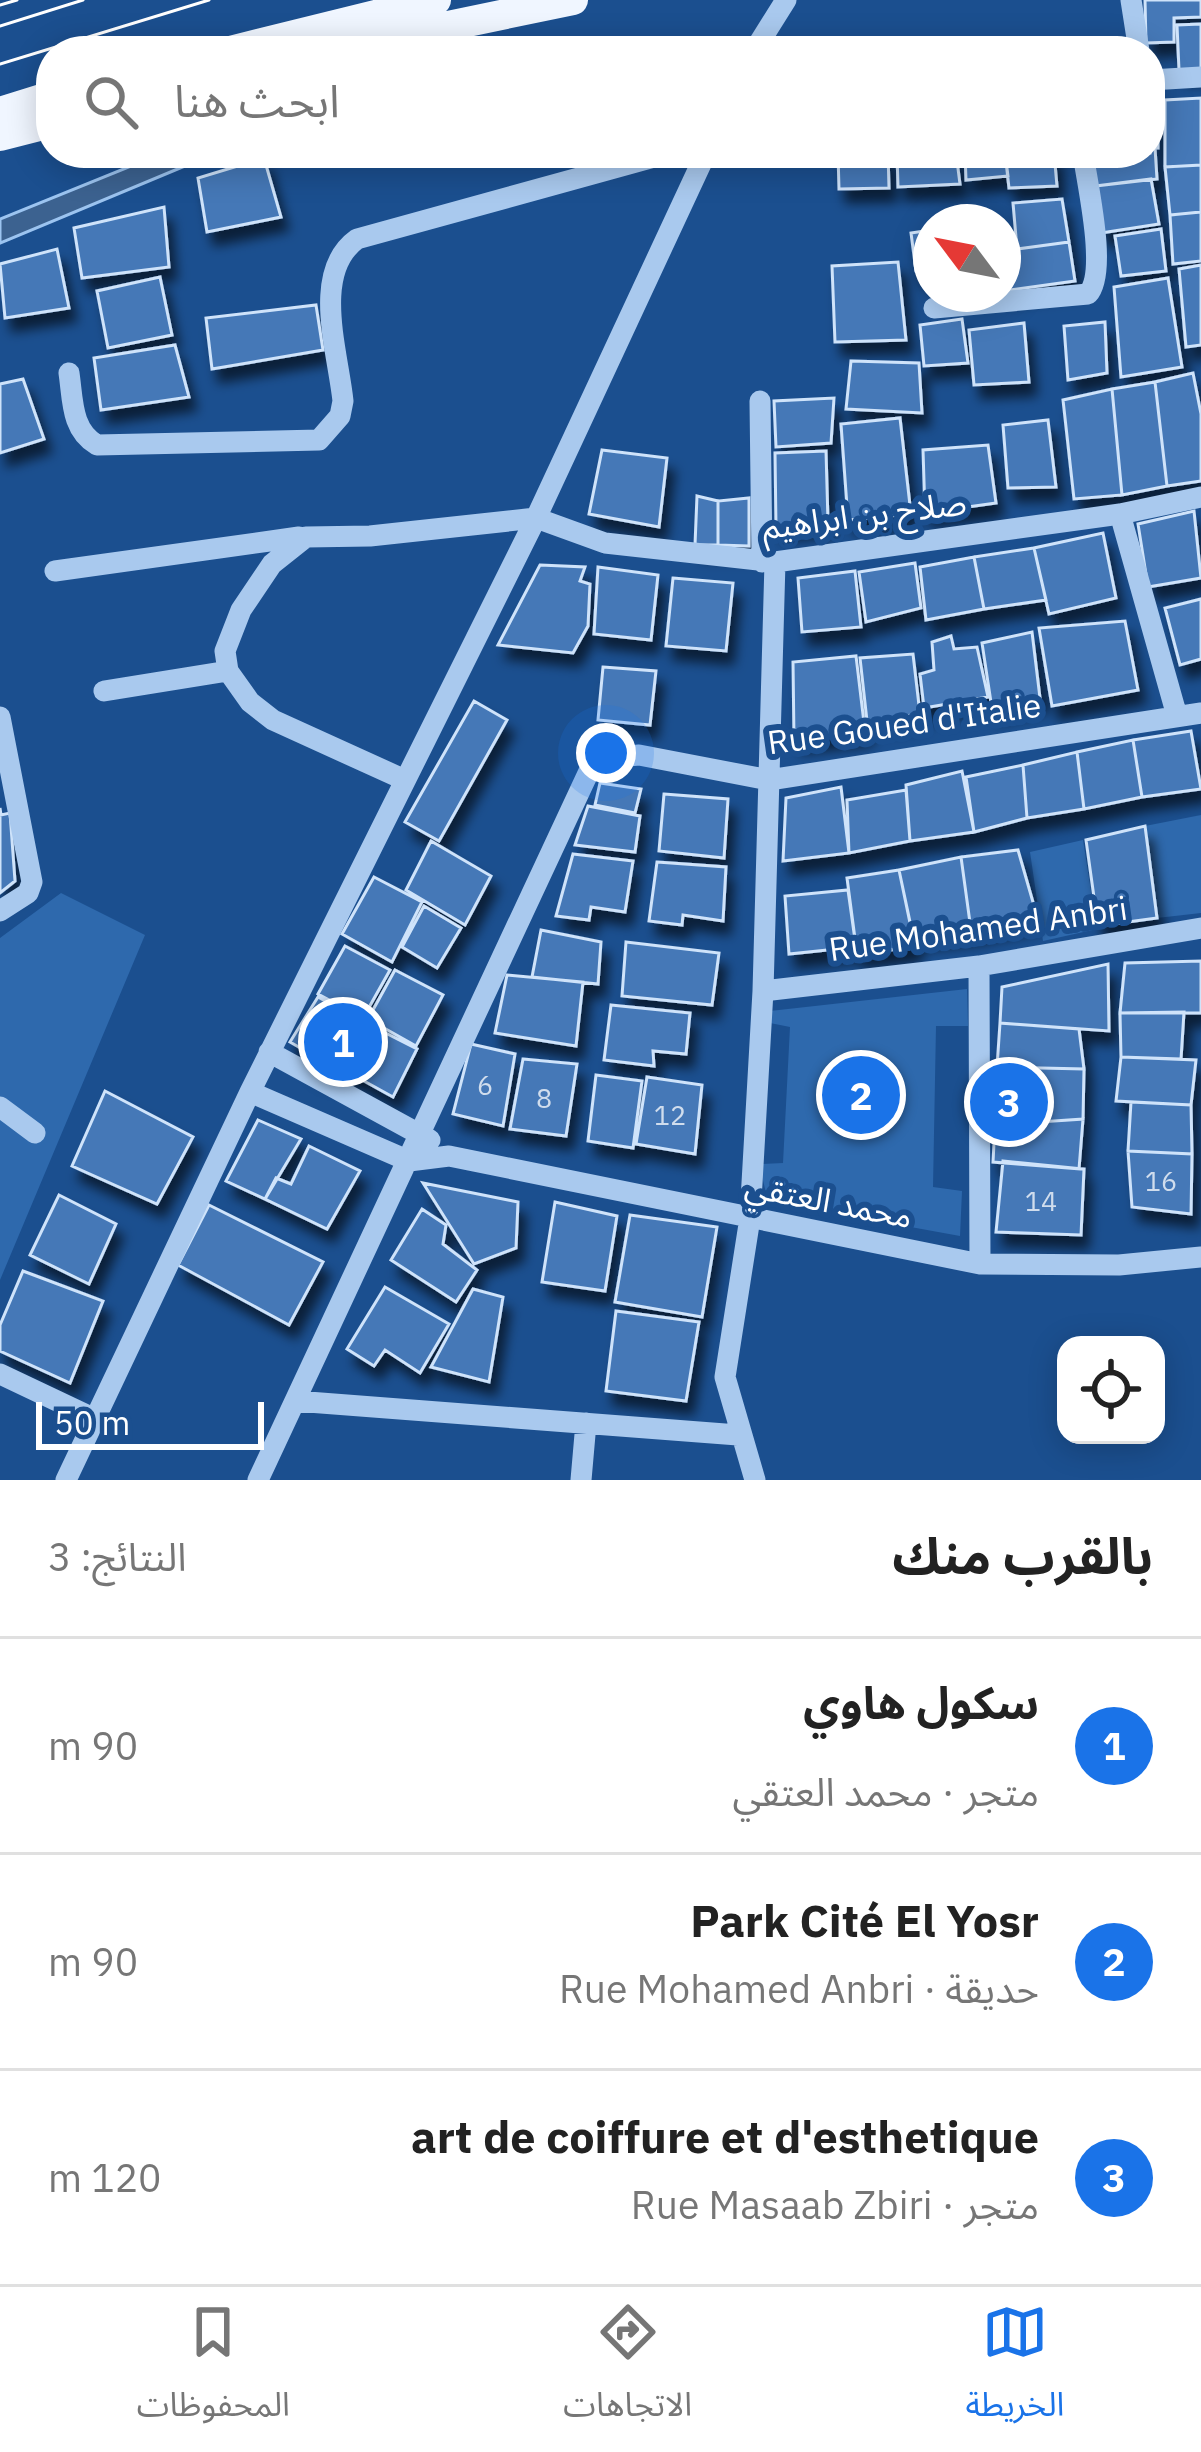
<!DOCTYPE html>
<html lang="ar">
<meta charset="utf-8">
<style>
:root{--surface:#fff;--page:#f2f2f2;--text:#222;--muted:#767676;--line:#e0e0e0;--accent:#1a73e8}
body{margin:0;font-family:"IBM Plex Sans","Noto Sans Arabic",sans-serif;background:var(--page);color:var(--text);direction:rtl}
.controls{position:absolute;right:36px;bottom:36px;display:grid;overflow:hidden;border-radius:24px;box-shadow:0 6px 30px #0003}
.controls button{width:108px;height:108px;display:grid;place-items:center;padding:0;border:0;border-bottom:3px solid var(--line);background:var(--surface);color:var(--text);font:60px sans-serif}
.compass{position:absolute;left:913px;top:204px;width:108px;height:108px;border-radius:50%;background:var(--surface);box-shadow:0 6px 30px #0003;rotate:302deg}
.scale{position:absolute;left:36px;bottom:30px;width:228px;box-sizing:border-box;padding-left:12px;border:6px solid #fff;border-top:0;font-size:33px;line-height:42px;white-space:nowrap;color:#fff;-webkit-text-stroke:9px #1b4f8f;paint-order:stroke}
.you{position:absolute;left:606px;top:753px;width:42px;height:42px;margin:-30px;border:9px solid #fff;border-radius:50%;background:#1a73e8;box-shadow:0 0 0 18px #1a73e833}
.badge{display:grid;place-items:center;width:78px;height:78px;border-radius:50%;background:var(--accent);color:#fff;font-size:39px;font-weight:700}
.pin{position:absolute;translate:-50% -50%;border:6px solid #fff;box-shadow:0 3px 12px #0006}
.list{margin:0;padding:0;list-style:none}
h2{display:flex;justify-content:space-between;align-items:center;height:156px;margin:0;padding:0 48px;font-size:51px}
h2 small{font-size:39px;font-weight:400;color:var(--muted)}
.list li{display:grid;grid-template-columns:78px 1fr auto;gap:36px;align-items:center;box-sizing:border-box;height:216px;padding:0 48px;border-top:3px solid var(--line)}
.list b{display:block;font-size:45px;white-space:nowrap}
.list p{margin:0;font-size:39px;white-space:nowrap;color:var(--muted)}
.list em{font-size:39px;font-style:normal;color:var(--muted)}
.icon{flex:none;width:66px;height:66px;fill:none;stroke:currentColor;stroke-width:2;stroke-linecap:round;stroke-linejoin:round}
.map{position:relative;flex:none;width:1201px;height:1480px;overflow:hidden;direction:ltr}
.search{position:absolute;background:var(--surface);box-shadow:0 6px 30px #0003;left:36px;right:36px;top:36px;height:132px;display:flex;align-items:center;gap:30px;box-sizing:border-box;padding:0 42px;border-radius:48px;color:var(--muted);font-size:45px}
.sheet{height:804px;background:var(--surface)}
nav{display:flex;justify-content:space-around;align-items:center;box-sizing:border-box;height:168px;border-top:3px solid var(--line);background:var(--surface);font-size:33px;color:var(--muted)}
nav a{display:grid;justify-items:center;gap:6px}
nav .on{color:var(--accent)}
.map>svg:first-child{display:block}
</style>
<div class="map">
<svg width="1201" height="1480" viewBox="0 0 1201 1480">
<defs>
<filter id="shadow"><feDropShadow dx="7" dy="13" stdDeviation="6" flood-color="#0009"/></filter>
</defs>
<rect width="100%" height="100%" fill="#1b4f8f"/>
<path fill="#2e69ad" d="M1201,815V913L1157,918L1145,826Z
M1083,840L1097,929L1043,941L1030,852Z
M61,893L145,935L0,1280V938Z
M967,989L968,1026H936L933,1187L962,1191L960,1236L768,1201L759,1164L783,1163L790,1027L765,1022L770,1011Z"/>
<path fill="#3c6290" stroke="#9cc4f0" stroke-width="3" d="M163,153H216L0,243V219Z"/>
<path fill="#4478b7" stroke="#cfe3fa" stroke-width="3" filter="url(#shadow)" d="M1145,0H1201V17L1174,18V42L1146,43Z
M1201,24V70H1179L1177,25Z
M1201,98V165L1165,167V100Z
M1158,100V148H1150V101Z
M1150,148H1155L1157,179L1095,186L1091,153H1150Z
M838,153H888L889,188L839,189Z
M897,153H956L960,184L898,187Z
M965,153H1005L1008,176L966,180Z
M1005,153H1054L1057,186L1009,188Z
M264,158L281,217L207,232L198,178Z
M1201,165V212L1170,215L1165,167Z
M1151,179L1159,224L1101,233L1095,186Z
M1062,199L1069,242L1017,249L1013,203Z
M164,207L169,267L82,278L74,228Z
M1201,212V261L1173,264L1170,215Z
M1161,229L1166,271L1121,276L1115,236Z
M931,230V276L916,271L911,233Z
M1069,242L1075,281L1003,291V251Z
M57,249L69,308L5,318L0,264Z
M898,262L906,340L835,342L832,266Z
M1201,265V345L1186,347L1179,269Z
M160,277L172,335L108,348L97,291Z
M1168,278L1182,367L1121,377L1114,287Z
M316,305L323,350L212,369L206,318Z
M962,319L968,363L924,366L920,325Z
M1105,322L1107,373L1068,380L1064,326Z
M1024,323L1029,382L974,385L969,330Z
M175,345L189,397L101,410L94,358Z
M851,361L919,363L922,413L846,409Z
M1193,373L1201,414V481L1167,486L1155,382Z
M23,379L44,439L0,453V384Z
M1155,382L1167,486L1122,495L1112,389Z
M1112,389L1122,495L1074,499L1063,400Z
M834,398L831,443L776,447L774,401Z
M900,418L911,514L848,520L841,424Z
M1048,420L1056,487L1008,488L1003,425Z
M988,445L996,503L925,513L923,450Z
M602,450L667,458L659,527L589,514Z
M826,451L828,522L776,527L775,453Z
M697,496L718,501V545H695Z
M749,498V546L718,545V501Z
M1194,511L1201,578L1148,587L1138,524Z
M1103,533L1116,598L1049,614L1034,548Z
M1034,548L1046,600L984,609L974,557Z
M974,557L984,609L926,620L920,567Z
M915,563L921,608L866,622L859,572Z
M540,565L585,567L580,581L590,584L588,626L573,653L498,645Z
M598,567L658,575L651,640L594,634Z
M855,571L861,627L802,632L798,578Z
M673,578L733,583L726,651L666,646Z
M1201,599V659L1180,665L1165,608Z
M1125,621L1138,690L1052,706L1039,628Z
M1032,632L1040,698L992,709L982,643Z
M951,636L954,649L977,647L988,697L924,708L920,674L934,670L932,642Z
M913,654L920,714L867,721L860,658Z
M856,656L865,731L794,739L793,662Z
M603,667L656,671L650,725L598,720Z
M474,701L507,720L439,841L405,822Z
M1191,731L1201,789L1142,797L1133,740Z
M1133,740L1142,797L1084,809L1077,752Z
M1077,752L1084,809L1027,818L1023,765Z
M1023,765L1027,818L974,832L966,777Z
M962,771L974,832L910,841L906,785Z
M600,783L641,789L635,813L595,805Z
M841,787L849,853L783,861L786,798Z
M906,790L910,841L849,853L847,800Z
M664,794L728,799L724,858L659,851Z
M588,806L640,816L635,852L575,845Z
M0,808L1,815L10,813L15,881L0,893Z
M1145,826L1157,918L1098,926L1086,840Z
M431,841L491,876L465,925L406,890Z
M1018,850L1037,916L971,930L961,857Z
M573,854L633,861L625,912L591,907L589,920L556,916Z
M961,857L971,930L913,936L899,870Z
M657,862L726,867L723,921L683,915L682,925L649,921Z
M899,870L915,947L857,954L847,878Z
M374,877L422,902L392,962L342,934Z
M848,890L856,947L789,954L785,896Z
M424,906L461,928L437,968L402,947Z
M541,930L601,942L598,984L532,977Z
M626,942L719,953L712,1005L622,996Z
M345,946L390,970L363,1018L318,994Z
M1201,961V1013H1120L1125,963Z
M1108,964L1109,1031L1000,1023L1002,987Z
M395,970L443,995L416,1046L368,1019Z
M507,975L583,982L576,1046L495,1033Z
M318,997L350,1015L323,1061L290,1042Z
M611,1005L690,1013L686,1054L653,1051L654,1066L604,1060Z
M1184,1012L1181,1059L1121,1057L1120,1013Z
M352,1016L417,1049L393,1097L326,1060Z
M1000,1023L1079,1029L1084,1069L997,1067Z
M471,1044L515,1054L503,1126L453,1114Z
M1121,1057L1196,1060L1191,1105L1116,1101Z
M523,1059L577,1064L566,1136L510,1129Z
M997,1067L1084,1069L1083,1119L995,1125Z
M596,1075L642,1081L633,1148L588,1141Z
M647,1077L702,1085L695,1154L636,1144Z
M105,1091L193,1137L157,1204L72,1166Z
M1131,1102L1191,1105L1192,1154L1128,1151Z
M1083,1119L1079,1169L993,1162L995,1125Z
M258,1120L301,1139L265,1199L226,1181Z
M309,1146L360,1171L327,1229L265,1199L276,1178L291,1184Z
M1128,1151L1192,1154L1191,1214L1132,1207Z
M1003,1161L1084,1169L1081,1235L996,1232Z
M423,1183L518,1202L516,1248L474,1264Z
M59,1195L116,1224L89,1284L30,1255Z
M555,1202L617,1216L605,1291L542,1282Z
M209,1205L323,1262L289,1325L178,1265Z
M422,1209L446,1225L443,1244L477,1270L456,1302L391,1260Z
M630,1215L717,1227L702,1317L615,1302Z
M23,1271L103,1301L70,1383L0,1351V1325Z
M385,1287L449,1324L420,1373L385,1350L374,1366L347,1349Z
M473,1289L503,1297L489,1382L431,1367Z
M616,1311L699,1322L686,1401L606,1391Z"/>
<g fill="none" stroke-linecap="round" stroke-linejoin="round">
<path stroke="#a9c9ee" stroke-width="21" d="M1131,0L1139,51
M754,51L786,0
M1150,80L1201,77
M934,308L1088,294C1108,272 1087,184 1083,153
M69,373C73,400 71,430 97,445L319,440L340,416L343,401C338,352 311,272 357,239L669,153
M760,401L762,562
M1120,514L1177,716
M55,571L299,537
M104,691L228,671
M0,717L32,882L28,893L0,911
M405,780L273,720L250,702L228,671L225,651L241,610L272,564L306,537L370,536L536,518L605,543L775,562L1120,514L1201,497
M979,966L980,1264
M763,991L979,966L1201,928
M269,1052L430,1140
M250,1092L409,1161L449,1156L980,1264L1119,1265L1201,1257
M0,1107L35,1133
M0,1374L95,1419
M295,1401L738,1435
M66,1480L250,1092L536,518L706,153
M258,1480L591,767L606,758L639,755L769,780L1201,713
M581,1480L586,1423
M755,1480L725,1377L750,1218L763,991L775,562"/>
<path stroke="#f0f6ff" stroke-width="30" d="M230,51L436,0
M328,51L573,0
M0,112L51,96
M0,136L51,123"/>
<path stroke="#fff" stroke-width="3" d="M0,5L17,0
M0,26L83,0
M0,64L209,0"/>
</g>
<g text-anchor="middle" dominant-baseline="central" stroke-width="12" stroke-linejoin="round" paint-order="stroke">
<g font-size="27" fill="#d0dded">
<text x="485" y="1084">6</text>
<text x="544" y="1097">8</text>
<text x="670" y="1114">12</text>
<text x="1161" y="1180">16</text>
<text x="1041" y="1200">14</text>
</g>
<g font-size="33" fill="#fff" stroke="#1b4f8f">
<text transform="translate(864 514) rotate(-7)">صلاح بن ابراهيم</text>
<text transform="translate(904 723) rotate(-8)">Rue Goued d'Italie</text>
<text transform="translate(978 928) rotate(-8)">Rue Mohamed Anbri</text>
<text transform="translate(829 1200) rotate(11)">محمد العتقي</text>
</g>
</g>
</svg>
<div class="controls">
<button><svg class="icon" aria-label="locate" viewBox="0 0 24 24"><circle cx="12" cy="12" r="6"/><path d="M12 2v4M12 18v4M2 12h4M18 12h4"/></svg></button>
</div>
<svg class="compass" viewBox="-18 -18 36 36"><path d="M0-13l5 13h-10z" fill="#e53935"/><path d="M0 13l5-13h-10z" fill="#767676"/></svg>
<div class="scale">50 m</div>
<div class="you"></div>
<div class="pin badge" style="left:343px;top:1042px">1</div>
<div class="pin badge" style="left:861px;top:1095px">2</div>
<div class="pin badge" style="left:1009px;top:1102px">3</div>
<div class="search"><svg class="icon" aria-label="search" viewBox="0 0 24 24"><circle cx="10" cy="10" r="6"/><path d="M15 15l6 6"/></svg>ابحث هنا</div>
</div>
<section class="sheet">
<h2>بالقرب منك<small>النتائج: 3</small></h2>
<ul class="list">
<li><span class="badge">1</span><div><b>سكول هاوي</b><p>متجر · محمد العتقي</p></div><em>90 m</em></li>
<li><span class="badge">2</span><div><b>Park Cité El Yosr</b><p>حديقة · Rue Mohamed Anbri</p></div><em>90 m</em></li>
<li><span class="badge">3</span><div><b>art de coiffure et d'esthetique</b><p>متجر · Rue Masaab Zbiri</p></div><em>120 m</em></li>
</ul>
</section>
<nav>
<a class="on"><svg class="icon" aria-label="map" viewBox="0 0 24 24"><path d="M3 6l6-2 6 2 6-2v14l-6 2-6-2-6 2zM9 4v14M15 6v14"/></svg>الخريطة</a>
<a><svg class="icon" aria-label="directions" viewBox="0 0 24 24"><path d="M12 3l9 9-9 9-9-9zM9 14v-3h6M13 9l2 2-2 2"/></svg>الاتجاهات</a>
<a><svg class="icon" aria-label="saved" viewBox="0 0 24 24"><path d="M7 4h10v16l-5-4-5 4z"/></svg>المحفوظات</a>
</nav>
